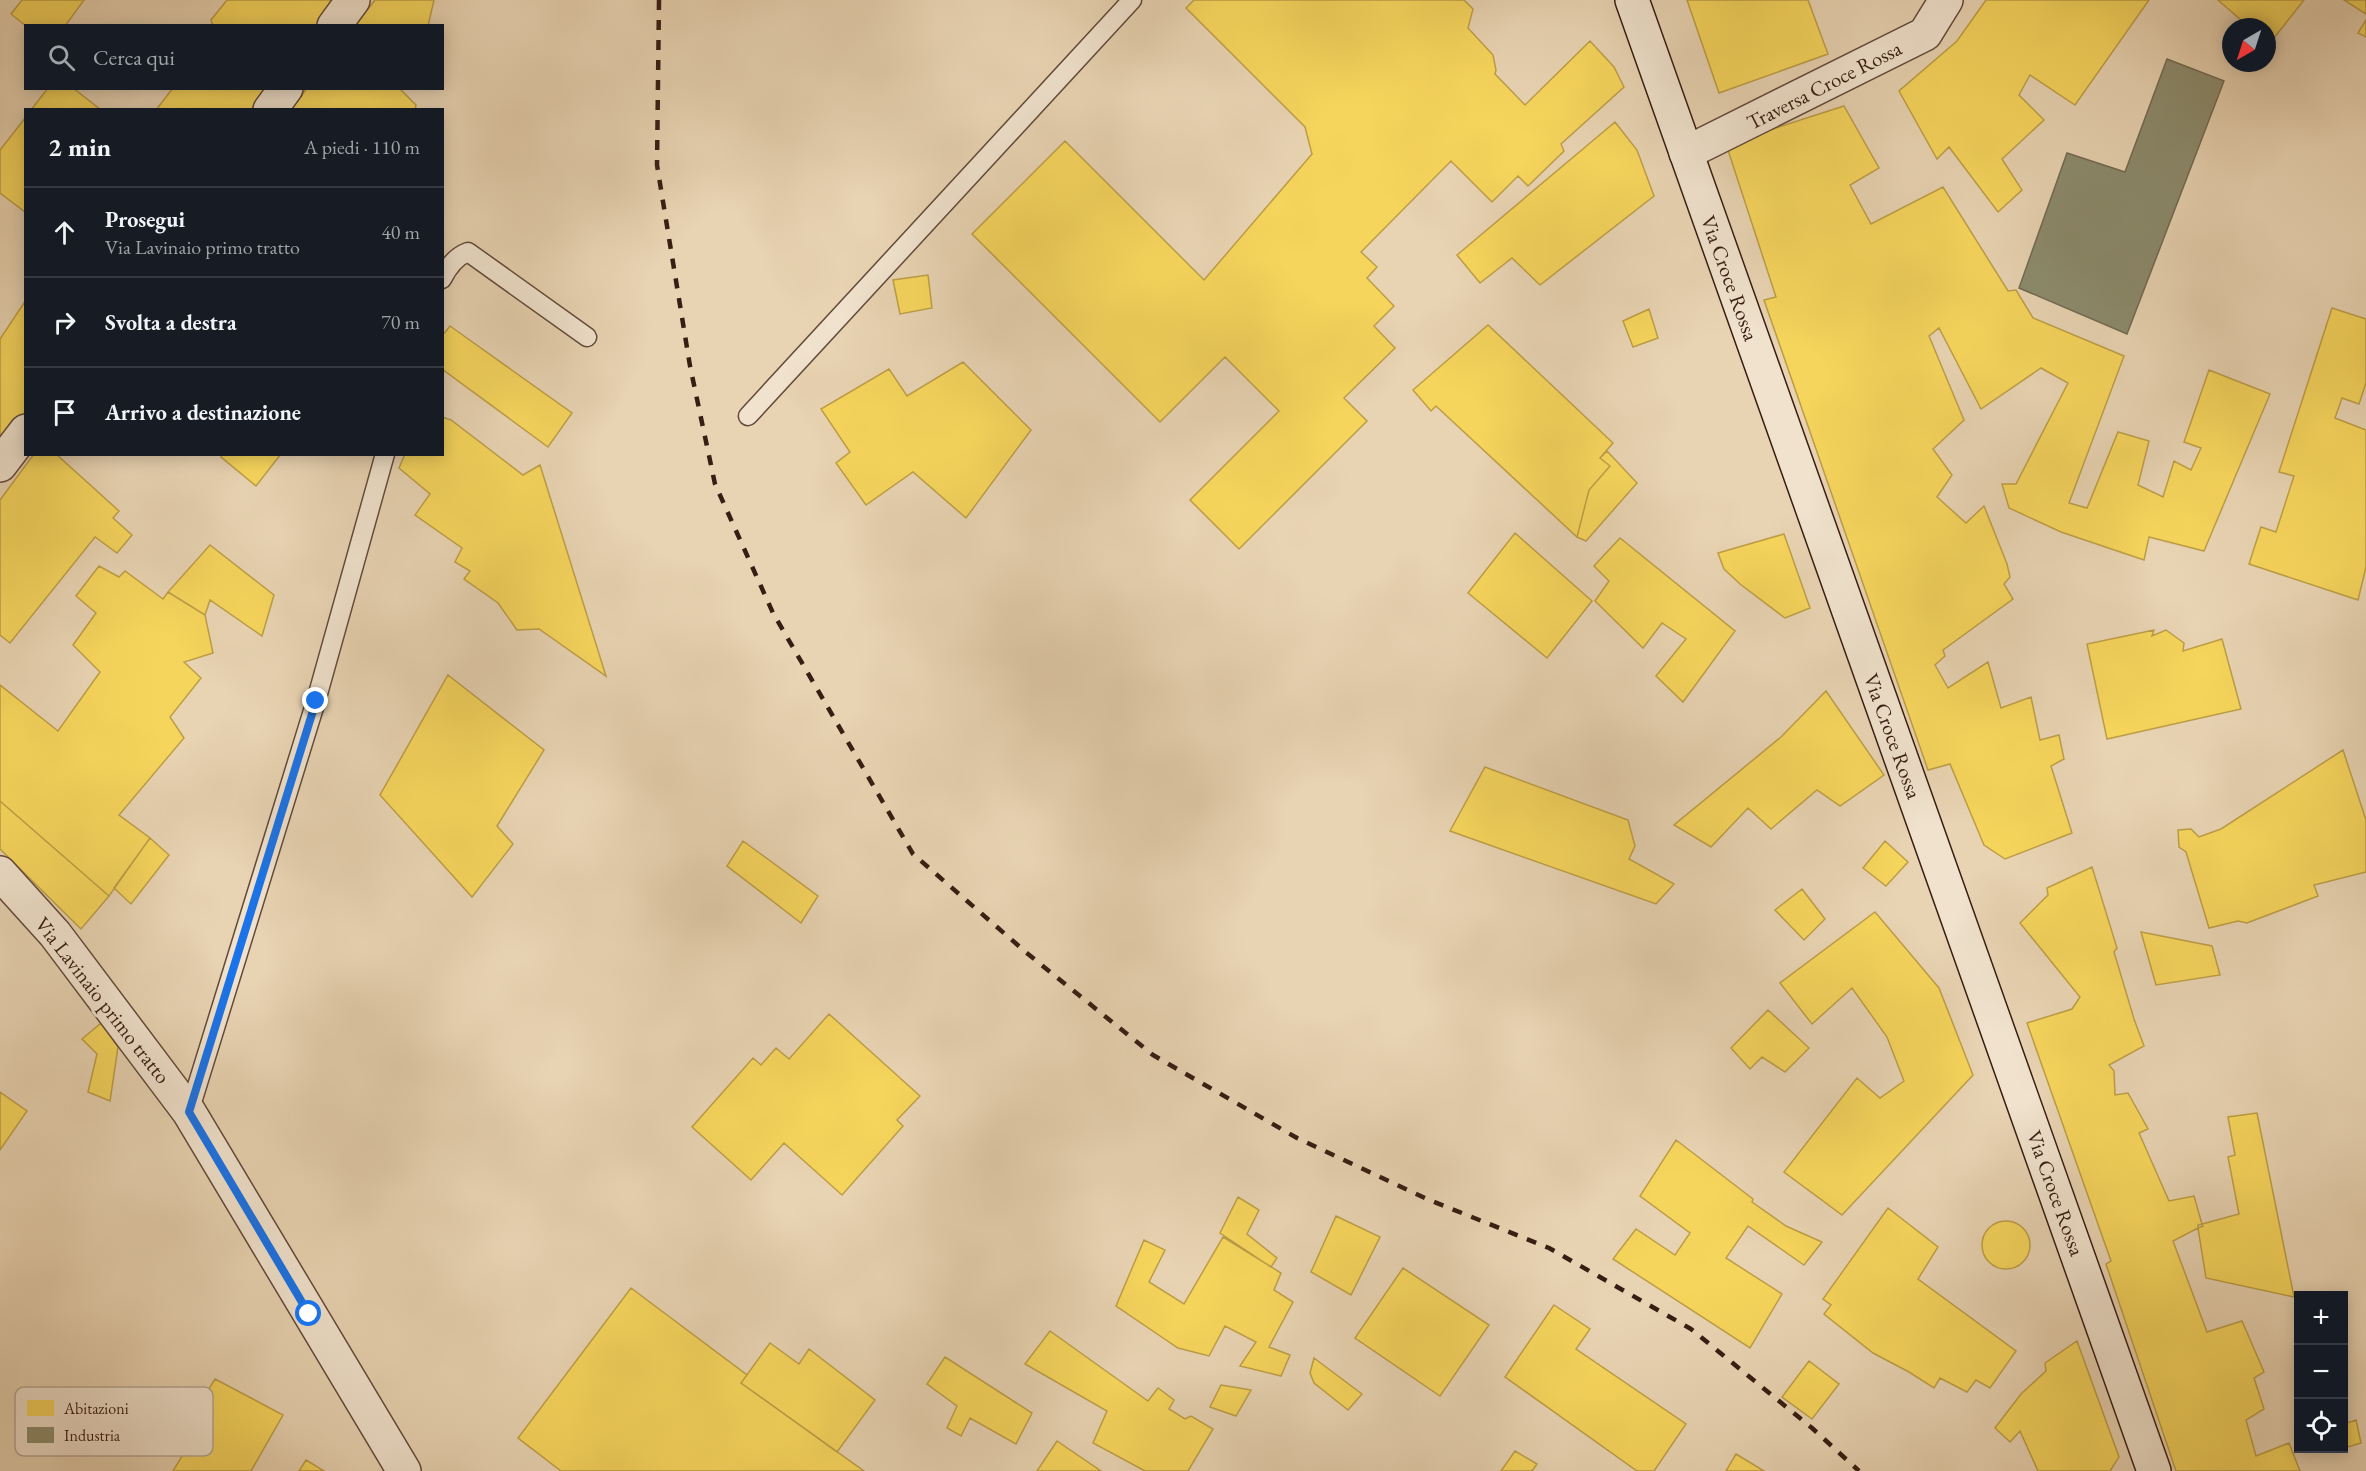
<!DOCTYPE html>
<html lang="it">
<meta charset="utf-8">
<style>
:root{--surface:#171b24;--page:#242831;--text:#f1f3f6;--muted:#9ea1a6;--line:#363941}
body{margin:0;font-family:"EB Garamond",serif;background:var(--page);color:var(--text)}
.controls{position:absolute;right:18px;bottom:18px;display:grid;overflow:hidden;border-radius:0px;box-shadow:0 3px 15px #0003}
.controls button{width:54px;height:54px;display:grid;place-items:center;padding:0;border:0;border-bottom:2px solid var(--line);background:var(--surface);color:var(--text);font:30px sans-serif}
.compass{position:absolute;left:2222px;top:18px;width:54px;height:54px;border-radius:50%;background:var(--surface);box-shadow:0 3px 15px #0003;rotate:219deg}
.stop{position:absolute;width:18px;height:18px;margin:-14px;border:4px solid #1a73e8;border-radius:50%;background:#fff}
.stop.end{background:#1a73e8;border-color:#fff;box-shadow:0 2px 6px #0008}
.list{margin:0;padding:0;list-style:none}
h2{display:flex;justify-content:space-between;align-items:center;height:78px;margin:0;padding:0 24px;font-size:26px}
h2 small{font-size:20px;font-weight:400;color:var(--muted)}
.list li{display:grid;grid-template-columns:39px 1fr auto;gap:18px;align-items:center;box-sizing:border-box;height:90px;padding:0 24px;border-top:2px solid var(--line)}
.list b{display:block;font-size:22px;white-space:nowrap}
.list p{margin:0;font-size:20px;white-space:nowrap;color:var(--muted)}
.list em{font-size:20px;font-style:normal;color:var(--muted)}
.icon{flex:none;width:33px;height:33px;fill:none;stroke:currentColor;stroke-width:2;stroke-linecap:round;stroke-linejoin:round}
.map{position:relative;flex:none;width:2366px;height:1471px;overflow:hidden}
.search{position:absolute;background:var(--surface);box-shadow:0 3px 15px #0003;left:24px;top:24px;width:420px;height:66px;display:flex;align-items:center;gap:15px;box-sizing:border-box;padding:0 21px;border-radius:0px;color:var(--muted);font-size:22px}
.panel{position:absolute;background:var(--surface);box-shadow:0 3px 15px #0003;left:24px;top:108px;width:420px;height:348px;border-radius:0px}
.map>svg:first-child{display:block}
</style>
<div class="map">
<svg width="2366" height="1471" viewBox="0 0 2366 1471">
<rect width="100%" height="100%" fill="#e8d3b2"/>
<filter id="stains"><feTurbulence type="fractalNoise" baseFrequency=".00333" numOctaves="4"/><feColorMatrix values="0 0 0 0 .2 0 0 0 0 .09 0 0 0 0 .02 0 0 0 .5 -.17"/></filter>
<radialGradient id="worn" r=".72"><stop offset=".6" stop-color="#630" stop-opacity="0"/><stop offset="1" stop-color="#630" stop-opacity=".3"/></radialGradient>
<path fill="#f6d55c" stroke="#bd9e46" stroke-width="1.5" d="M22,0H84L65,26H26L11,14Z
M227,0H330L335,4L318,26H213L211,20Z
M375,0H434L428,26H355Z
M1194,0H1464L1473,9L1468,28L1493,55L1496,70L1495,74L1525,105L1590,41L1614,67L1624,87L1561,144L1564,151L1528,186L1518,176L1492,202L1451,161L1361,252L1377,267L1367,278L1394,306L1374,326L1395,348L1344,398L1367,421L1239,549L1190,500L1279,411L1225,357L1160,422L972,234L1065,141L1204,280L1312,154L1305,127L1186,8Z
M1687,0H1808L1828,54L1719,93Z
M1986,0H2149L2075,105L2030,75L2019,95L2044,120L2002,159L2022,190L1998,212L1949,147L1937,159L1899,91L1957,41Z
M2218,0H2304L2270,43L2267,41V27H2249Z
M2344,0H2366V14Z
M2366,20V37L2358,33Z
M48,88H73L101,110H31Z
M173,88H268L251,110H156Z
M307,88H399L416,105L415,110H291Z
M1844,106L1879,168L1850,185L1871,224L1943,187L2008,291L2016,290L2033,318L2124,356L2069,503L2087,508L2118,432L2149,441L2138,485L2163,497L2174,461L2191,470L2201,448L2184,442L2209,370L2270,394L2204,551L2149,537L2144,560L2061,532L2009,508L2002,484H2016L2068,383L2041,368L1981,409L1939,328L1929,336L1964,420L1933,449L1952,475L1937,497L1966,523L1984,506L2007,564L2010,577L2004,584L2013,599L1943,650L1945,656L1935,665L1948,688L1988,662L2001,708L2031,697L2040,740L2059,735L2064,759L2051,766L2072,833L2005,859L1984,845L1950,764L1928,770L1764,300L1776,297L1726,144Z
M26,117V211L25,212L0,193V150Z
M1615,122L1637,150L1654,196L1540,285L1512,258L1480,283L1457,255Z
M928,275L932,308L900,314L893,280Z
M26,300V418L0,453V339Z
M2332,308L2366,319V383L2359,404L2342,398L2335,418L2366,430V567L2358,600L2249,564L2261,527L2276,532L2294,476L2279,472Z
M1649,309L1658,338L1633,347L1623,321Z
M1488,325L1613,443L1600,458L1610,466L1589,490L1577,537L1436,406L1431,411L1413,390Z
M450,326L572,413L548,447L442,369V336Z
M963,362L1031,430L966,518L913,472L866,505L836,463L850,452L821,409L889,369L907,396Z
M442,417L451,420L523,475L540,465L606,676L539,629L517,630L498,603L464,579L470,571L455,562L462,548L415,515L430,494L399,468L405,454H442Z
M1607,451L1637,483L1586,541L1577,537L1589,490L1610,466L1600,458Z
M34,454H56L119,511L113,518L132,535L117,553L95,537L10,643L0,635V500Z
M223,454H281L256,486L221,457Z
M1515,533L1592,601L1547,658L1468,593Z
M1784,534L1810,608L1785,618L1740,584L1724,569L1718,553Z
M1620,538L1735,631L1683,702L1656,676L1686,639L1662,623L1643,648L1595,601L1609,581L1594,566Z
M210,545L274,595L262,636L210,600L205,615L168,592Z
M99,566L119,577L125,571L163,599L168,592L205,615L213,653L184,662L201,678L170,717L184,738L119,815L150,838L109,896L0,801V685L58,731L100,672L73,645L96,613L76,596Z
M2154,630L2152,636L2166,630L2184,643L2183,651L2222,639L2241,709L2107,739L2087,644Z
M448,675L544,750L497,826L513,844L472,897L380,795Z
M1826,691L1884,775L1840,806L1817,790L1771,829L1748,808L1711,847L1674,825L1781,737Z
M2343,750L2366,820V872L2314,885L2318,896L2247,923L2238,921L2209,928L2186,852L2179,847L2178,830L2191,829L2199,837L2221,829Z
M1485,767L1628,820L1635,846L1629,859L1674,884L1656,904L1450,831Z
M0,801L109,896L81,929L0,849Z
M150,838L169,855L131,904L114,888Z
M743,841L818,896L801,923L727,866Z
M1885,841L1908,862L1886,886L1863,868Z
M2092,867L2117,948L2114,952L2134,1019L2144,1046L2109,1065L2114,1071L2115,1095L2128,1093L2148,1129L2139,1133L2169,1201L2194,1196L2202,1224L2198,1225V1228L2173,1241L2207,1332L2242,1321L2264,1372L2254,1378L2264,1409L2246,1420L2256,1456L2289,1443L2300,1471H2176L2106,1264L2111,1261L2027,1023L2072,1009L2080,997L2020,923L2048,895L2047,888Z
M1802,889L1825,919L1804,940L1775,910Z
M1875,912L1939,988L1973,1075L1842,1215L1784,1172L1857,1078L1880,1098L1904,1081L1887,1037L1852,988L1812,1024L1780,983Z
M2141,932L2212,946L2220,975L2156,985Z
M1768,1010L1809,1048L1785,1072L1762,1057L1750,1069L1731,1048Z
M829,1014L920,1096L897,1120L903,1126L842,1195L784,1143L751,1180L692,1127L753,1058L761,1065L776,1048L789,1059Z
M101,1023L118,1047L110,1101L88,1092L97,1054L82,1039Z
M0,1092L27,1111L0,1150Z
M2257,1113L2294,1297L2206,1278L2198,1228L2203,1226L2202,1224L2239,1214L2228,1157L2235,1155L2228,1117Z
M1676,1140L1753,1199L1752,1202L1786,1226L1822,1242L1804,1265L1748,1226L1726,1258L1782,1294L1750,1348L1613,1259L1636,1229L1675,1255L1690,1233L1640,1196Z
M1238,1197L1259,1210L1247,1234L1277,1258L1271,1267L1220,1233Z
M1888,1208L1938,1247L1918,1279L2016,1351L1990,1388L1976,1380L1967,1392L1940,1378L1934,1388L1909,1372L1873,1353L1824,1314L1831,1305L1823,1299Z
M1336,1216L1380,1237L1351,1295L1311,1272Z
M1982 1245a24 24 0 1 1 48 0a24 24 0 1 1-48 0Z
M1223,1237L1281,1273L1274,1290L1293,1302L1269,1347L1290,1355L1281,1376L1240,1366L1256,1342L1225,1326L1209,1356L1178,1348L1116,1306L1144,1240L1165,1250L1149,1282L1184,1304Z
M1403,1268L1489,1325L1440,1396L1355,1338Z
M631,1288L747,1375L741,1383L864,1471H561L518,1438Z
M1554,1305L1590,1329L1576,1349L1686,1424L1654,1471H1637L1505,1377Z
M1050,1331L1148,1401L1158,1388L1174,1400L1169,1409L1185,1419L1191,1416L1213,1429L1188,1471H1145L1093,1443L1107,1411L1025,1364Z
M2077,1341L2119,1457L2110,1471H2038L2020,1431L2010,1442L1995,1428L2021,1394L2046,1371L2045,1363Z
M770,1343L799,1364L809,1349L875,1400L837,1452L741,1383Z
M945,1357L1032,1413L1016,1444L970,1418L961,1436L947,1428L957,1406L927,1384Z
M1314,1358L1362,1394L1348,1410L1314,1383L1310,1373Z
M1809,1361L1839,1384L1812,1419L1782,1397Z
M215,1379L283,1415L251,1471H173L204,1420L192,1416Z
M1221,1385L1251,1390L1236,1416L1210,1407Z
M2356,1420L2361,1443L2331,1452L2330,1448H2344V1424Z
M1057,1441L1101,1471H1037Z
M1515,1451L1537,1464L1532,1471H1501Z
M1736,1454L1764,1471H1726Z
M306,1460L324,1471H299Z"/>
<path fill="#8c8c6e" stroke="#726b53" stroke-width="1.5" d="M2167,59L2224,81L2127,334L2019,288L2067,153L2125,172Z"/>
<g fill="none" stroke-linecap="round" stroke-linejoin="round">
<g stroke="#634a3b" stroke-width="21">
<path id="service" d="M442,279C448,267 455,257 468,252L587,337
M748,416L1132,0
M189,1112L316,701L385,454"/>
</g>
<g stroke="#634a3b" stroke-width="36">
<path id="minor" d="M334,26L353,0
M270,110L286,88
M1686,153L1925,34L1946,0
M0,465L26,431"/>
</g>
<g stroke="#634a3b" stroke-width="36">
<path id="tertiary" d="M0,873L55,934L189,1112L404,1471"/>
</g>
<g stroke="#371d13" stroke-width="36">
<path id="secondary" d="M1632,0L2154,1471"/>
</g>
<use href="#service" stroke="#f0e2cd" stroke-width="18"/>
<use href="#minor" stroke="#f0e2cd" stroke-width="33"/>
<use href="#tertiary" stroke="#f0e2cd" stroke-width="33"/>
<use href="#secondary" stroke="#f0e2cd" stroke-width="33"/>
<path stroke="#371d13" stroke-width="4.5" stroke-dasharray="10 10" stroke-linecap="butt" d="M659,0L657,165L690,366L715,484L773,613L913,854L1028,954L1153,1055L1297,1138L1427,1199L1549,1248L1691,1329L1812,1428L1859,1471"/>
</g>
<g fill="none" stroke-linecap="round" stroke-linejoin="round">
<path stroke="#1a73e8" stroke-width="8" d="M309,1314L189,1112L316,701"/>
</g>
<g text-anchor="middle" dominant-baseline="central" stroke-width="6" stroke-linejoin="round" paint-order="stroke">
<g font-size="21" fill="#371d13" stroke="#f0e2cd">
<text transform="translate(1824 85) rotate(-27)">Traversa Croce Rossa</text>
<text transform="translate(1730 278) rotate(70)">Via Croce Rossa</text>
<text transform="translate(1893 736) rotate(70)">Via Croce Rossa</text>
<text transform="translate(103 1000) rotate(52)">Via Lavinaio primo tratto</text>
<text transform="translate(2056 1193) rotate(70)">Via Croce Rossa</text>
</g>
</g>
<rect x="15" y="1387" width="198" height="69" rx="9" fill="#f0e2cd" stroke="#b8a795" stroke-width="1.5"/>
<rect x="27" y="1400" width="27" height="16" fill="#f6d55c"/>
<rect x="27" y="1427" width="27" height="16" fill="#8c8c6e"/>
<g font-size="16" fill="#371d13">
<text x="64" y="1414">Abitazioni</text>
<text x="64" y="1441">Industria</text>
</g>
<rect width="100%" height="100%" filter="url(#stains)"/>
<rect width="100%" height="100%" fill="url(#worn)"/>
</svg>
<div class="controls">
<button>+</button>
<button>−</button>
<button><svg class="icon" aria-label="locate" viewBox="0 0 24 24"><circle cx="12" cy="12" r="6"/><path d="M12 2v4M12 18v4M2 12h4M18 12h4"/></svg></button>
</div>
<svg class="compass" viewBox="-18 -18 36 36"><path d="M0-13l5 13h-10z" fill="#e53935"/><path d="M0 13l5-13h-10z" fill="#9ea1a6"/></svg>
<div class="stop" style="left:309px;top:1314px"></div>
<div class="stop end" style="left:316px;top:701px"></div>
<div class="search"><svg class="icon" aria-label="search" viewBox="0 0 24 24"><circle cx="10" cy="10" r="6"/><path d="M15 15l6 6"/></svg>Cerca qui</div>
<section class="panel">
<h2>2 min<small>A piedi · 110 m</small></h2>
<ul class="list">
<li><svg class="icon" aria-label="ahead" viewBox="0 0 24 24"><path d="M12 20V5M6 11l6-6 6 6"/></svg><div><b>Prosegui</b><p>Via Lavinaio primo tratto</p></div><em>40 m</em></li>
<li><svg class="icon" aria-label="right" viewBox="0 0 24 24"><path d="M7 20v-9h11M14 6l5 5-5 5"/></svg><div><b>Svolta a destra</b></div><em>70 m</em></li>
<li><svg class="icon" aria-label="arrive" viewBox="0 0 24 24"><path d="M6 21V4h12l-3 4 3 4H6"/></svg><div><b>Arrivo a destinazione</b></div></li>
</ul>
</section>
</div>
